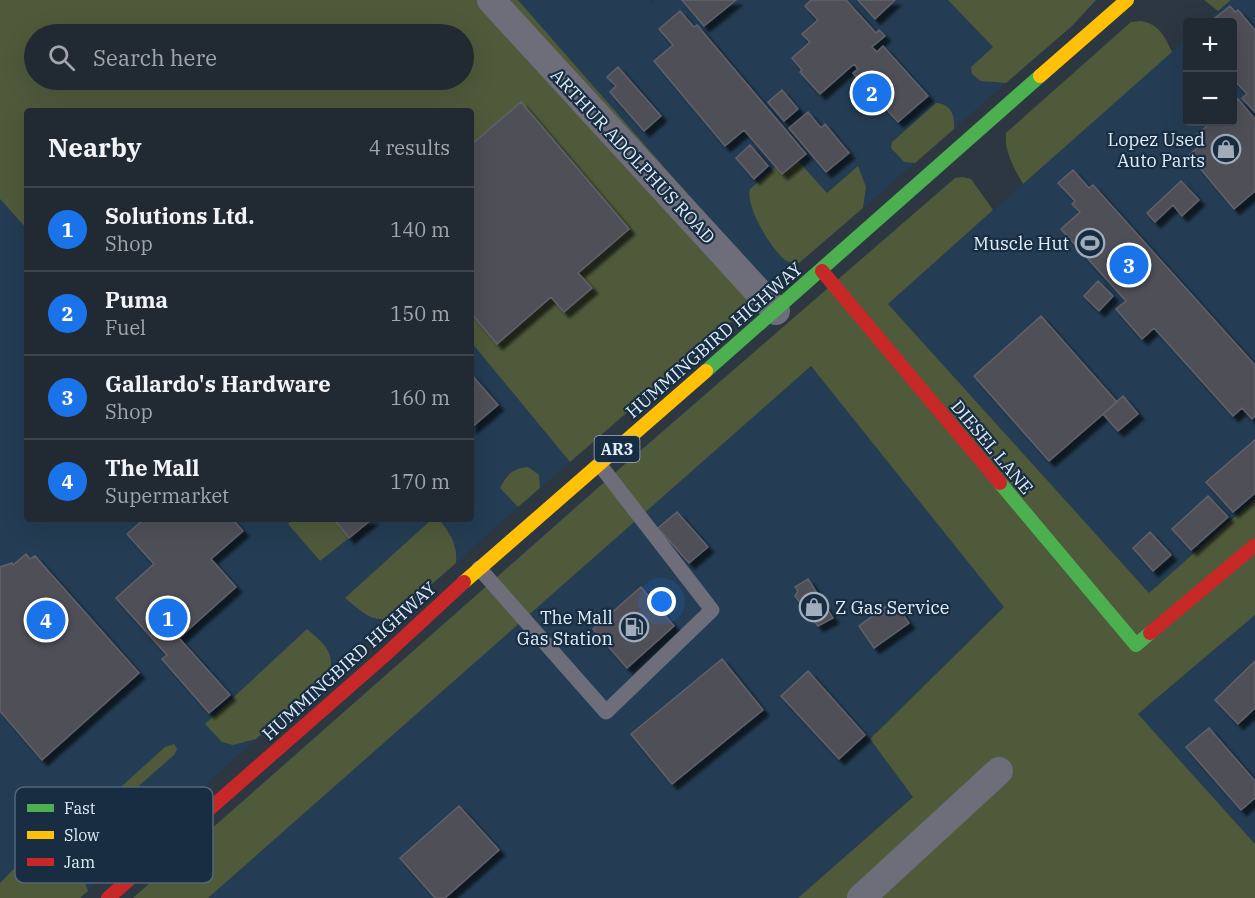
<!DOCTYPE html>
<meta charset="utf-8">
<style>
:root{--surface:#212932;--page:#2d353e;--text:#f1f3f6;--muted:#a2a6ac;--line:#3e454d;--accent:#1a73e8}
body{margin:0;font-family:"IBM Plex Serif",serif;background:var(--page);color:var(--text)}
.controls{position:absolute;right:18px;top:18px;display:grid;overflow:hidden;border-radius:6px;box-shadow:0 6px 24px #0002}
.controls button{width:54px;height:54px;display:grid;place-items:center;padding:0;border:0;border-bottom:2px solid var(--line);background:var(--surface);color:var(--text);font:30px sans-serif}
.you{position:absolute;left:662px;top:602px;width:21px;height:21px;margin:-15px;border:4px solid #fff;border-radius:50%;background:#1a73e8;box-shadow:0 0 0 9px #1a73e833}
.badge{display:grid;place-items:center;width:39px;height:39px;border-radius:50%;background:var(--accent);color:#fff;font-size:20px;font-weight:700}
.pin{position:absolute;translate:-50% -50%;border:3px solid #fff;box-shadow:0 2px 6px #0006}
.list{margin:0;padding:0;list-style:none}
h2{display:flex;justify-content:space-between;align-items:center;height:78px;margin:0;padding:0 24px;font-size:26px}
h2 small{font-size:20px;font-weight:400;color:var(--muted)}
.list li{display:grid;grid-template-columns:39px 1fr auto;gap:18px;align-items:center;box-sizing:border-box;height:84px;padding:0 24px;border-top:2px solid var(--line)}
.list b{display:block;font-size:22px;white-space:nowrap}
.list p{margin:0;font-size:20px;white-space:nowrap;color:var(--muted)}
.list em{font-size:20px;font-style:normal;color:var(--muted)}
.icon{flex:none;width:33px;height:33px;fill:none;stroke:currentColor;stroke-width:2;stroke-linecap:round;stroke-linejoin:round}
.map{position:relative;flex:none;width:1255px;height:898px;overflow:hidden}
.search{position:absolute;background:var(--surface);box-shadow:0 6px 24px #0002;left:24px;top:24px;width:450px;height:66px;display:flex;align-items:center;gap:15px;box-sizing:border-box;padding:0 21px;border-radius:33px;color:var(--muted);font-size:22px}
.panel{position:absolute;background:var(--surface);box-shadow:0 6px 24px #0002;left:24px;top:108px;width:450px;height:414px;border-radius:6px}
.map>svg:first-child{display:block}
</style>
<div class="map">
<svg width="1255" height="898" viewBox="0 0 1255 898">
<defs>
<filter id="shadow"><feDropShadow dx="5.5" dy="5.5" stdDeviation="1.5" flood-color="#0009"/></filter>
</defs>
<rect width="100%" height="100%" fill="#2c3742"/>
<path fill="#243d54" d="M518,0H650L652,3L656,0H948L993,47L971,67L993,83H1006L954,129V119L944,103H935L892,142L891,148L895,154L904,162L915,163L863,208L866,187L857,166L827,193L791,154L751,189L749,193L766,236L775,250L787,262L799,263L770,288Z
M1231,0H1255V499L1149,593L888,304L1187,38L1188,122H1232V22H1205Z
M0,199L27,229V519H293L288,524L349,538L334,519H432L346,597L368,616L382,621L394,617L330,674L333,662L243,743L256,739L88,891L85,879L68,858L52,846H36L0,883Z
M471,342L570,462L540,488L539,475L514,469L505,477L500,488L518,507L456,563L457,550L449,531L439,519H471Z
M811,366L1004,607L870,739L913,796L798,898H208Z
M1255,615V844L1138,714Z"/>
<path fill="#4f5a3b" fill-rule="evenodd" d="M0,0H518L770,288L570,462L471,342V111H27V229L0,199ZM34,34H464V80H34Z
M948,0H1096L1072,26L1006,83L981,81L972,74L971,67L993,47Z
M1204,0H1231L1218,11Z
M1140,21C1158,23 1165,36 1172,52L1023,184C1014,167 1004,152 1006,133L1131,22Z
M936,103C951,104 955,115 954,129L915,163L904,162L891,148L892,142Z
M791,153L827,193L858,166L866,187L863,208L799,263C794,263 789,263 785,260C771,249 745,206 750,189Z
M963,177L971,179L993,210L888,304L1149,593L1255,499V615L1138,714L1255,844V898H798L913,797L870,739L1004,607L811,366L208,898H133L617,471L955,178Z
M528,467L539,475L540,488L518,507L500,488C507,473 513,469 528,467Z
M293,519H334L349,538L320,561L288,524Z
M432,519H439C450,533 458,545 456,563L394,617C372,625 362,611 345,598Z
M307,629C323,643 335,651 330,674L256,739L233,745L222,742L205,724Z
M174,744L177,749L174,755L133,791L120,798L116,794L122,786L165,747Z
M36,846C41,846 47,845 51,846C68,851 84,875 88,891L80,898H0V883Z"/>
<path fill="#4f4f58" stroke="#61616a" stroke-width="1.5" filter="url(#shadow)" d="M682,0H736L704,26Z
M811,0H846L876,33L879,30L885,36L872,47L877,52L883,46L928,96L898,122L853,73L858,69L854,64L820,94L800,72L802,70L792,58L810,42L802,34L818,20L805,6Z
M858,0H895L875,19Z
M1230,6L1235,12L1238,10L1255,30V112L1242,98L1247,94L1232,78V22H1210Z
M680,11L694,27L697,25L806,154L782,174L744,130L725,146L654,61L673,45L659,29Z
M618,67L661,116L644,131L610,92L616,86L607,77Z
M782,90L798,109L784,121L768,102Z
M1238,99L1255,119V191L1234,209L1189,155L1203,143L1196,135L1212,122H1232V104Z
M521,102L629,229L578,273L592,288L564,312L551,297L497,344L471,313V145Z
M808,112L821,128L825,124L849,153L826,172L789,128Z
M750,145L768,166L754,179L736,158Z
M1073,170L1089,188L1093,185L1255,365V416L1252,419L1242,408L1233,416L1154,328L1142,339L1116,309L1126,301L1061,229L1080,212L1072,204L1075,201L1058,183Z
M1181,181L1199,200L1182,216L1173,205L1155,222L1147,213Z
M1098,281L1113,296L1099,311L1084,296Z
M1041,316L1117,402L1049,461L974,376Z
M471,374L498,405L471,428Z
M1123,396L1138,414L1118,431L1103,414Z
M1255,440V493L1233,512L1206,482Z
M1208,496L1228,517L1191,550L1172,529Z
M677,512L708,547L689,563L658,528Z
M144,519H232L243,531L211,559L236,587L179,638L230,695L209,713L162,659L167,655L116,598L154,564L127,534Z
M334,519H372L349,538Z
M1150,532L1171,555L1153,571L1133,548Z
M26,554L30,559L35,556L139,673L42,760L0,711V567L12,563L13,565Z
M808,579L833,618L818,626L795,596L798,591L795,587Z
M641,587L674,626L627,668L593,629Z
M893,601L909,623L874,648L859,626Z
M722,659L763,710L672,784L631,734Z
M1255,661V708L1238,724L1215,700Z
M808,671L865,735L839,759L781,696Z
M1209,728L1255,781V798L1241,810L1186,747Z
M459,806L499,850L445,898H435L400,858Z"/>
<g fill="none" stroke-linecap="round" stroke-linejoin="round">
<path stroke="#6e6e7b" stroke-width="15" d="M479,568L606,712L712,610L600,465"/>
<path stroke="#6e6e7b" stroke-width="28" d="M491,0L776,311
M861,898L999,771"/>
<path stroke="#4caf50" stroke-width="14" d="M706,371L1040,76
M1000,483L1136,645L1150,633"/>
<path stroke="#ffc107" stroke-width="14" d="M1040,76L1127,0
M464,582L706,371"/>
<path stroke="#c62828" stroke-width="14" d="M822,271L1000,483
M1150,633L1255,545
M108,898L384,656L464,582"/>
</g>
<defs>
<g id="shop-ring" transform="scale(1.5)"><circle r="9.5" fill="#182d41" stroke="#a1adba" stroke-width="1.5"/><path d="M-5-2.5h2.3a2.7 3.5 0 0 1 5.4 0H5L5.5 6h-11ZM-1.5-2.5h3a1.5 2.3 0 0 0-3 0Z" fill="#a1adba"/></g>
<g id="stadium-ring" transform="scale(1.5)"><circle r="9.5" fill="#182d41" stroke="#a1adba" stroke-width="1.5"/><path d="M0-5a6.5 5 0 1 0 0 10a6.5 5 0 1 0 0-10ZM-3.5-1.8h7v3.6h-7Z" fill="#a1adba"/></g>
<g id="fuel-ring" transform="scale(1.5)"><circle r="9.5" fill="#182d41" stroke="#a1adba" stroke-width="1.5"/><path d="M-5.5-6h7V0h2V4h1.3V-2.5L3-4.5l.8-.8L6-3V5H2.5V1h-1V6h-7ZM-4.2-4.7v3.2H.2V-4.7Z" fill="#a1adba"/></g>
</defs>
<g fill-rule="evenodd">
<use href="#shop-ring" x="1226" y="149"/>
<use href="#stadium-ring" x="1090" y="243"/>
<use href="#shop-ring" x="814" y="607"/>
<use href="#fuel-ring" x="634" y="627"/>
</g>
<g text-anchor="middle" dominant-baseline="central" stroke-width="4.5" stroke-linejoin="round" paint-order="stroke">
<rect fill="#182d41" stroke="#a4b3c2" stroke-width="1.5" x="594.5" y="436" width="45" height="26" rx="4.5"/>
<g font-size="16" font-weight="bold" fill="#e0edfa">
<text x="617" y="449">AR3</text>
</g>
<g font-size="18" fill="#e0edfa" stroke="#182d41" text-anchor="end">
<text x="1205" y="139">Lopez Used<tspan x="1205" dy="21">Auto Parts</tspan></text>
<text x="1069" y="243">Muscle Hut</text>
<text x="835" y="607" text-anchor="start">Z Gas Service</text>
<text x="613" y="617">The Mall<tspan x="613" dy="21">Gas Station</tspan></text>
</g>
<g font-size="18" fill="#e0edfa" stroke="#182d41">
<text transform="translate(633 156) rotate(47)">ARTHUR ADOLPHUS ROAD</text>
<text transform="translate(714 340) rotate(-41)">HUMMINGBIRD HIGHWAY</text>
<text transform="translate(992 447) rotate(50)">DIESEL LANE</text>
<text transform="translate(349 661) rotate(-42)">HUMMINGBIRD HIGHWAY</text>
</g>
</g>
<rect x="15" y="787" width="198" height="96" rx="9" fill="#182d41" stroke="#546778" stroke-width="1.5"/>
<rect x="27" y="804" width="27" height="8" fill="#4caf50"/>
<rect x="27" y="831" width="27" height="8" fill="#ffc107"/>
<rect x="27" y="858" width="27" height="8" fill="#c62828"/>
<g font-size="16" fill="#e0edfa">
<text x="64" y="814">Fast</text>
<text x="64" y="841">Slow</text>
<text x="64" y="868">Jam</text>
</g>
</svg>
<div class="controls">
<button>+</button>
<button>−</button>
</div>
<div class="you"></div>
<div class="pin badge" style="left:168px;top:618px">1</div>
<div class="pin badge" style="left:872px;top:93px">2</div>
<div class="pin badge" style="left:1129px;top:265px">3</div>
<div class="pin badge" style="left:46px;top:620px">4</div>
<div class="search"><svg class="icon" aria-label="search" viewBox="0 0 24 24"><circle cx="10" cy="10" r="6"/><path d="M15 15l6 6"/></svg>Search here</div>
<section class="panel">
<h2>Nearby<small>4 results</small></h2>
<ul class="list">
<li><span class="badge">1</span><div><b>Solutions Ltd.</b><p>Shop</p></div><em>140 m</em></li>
<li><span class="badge">2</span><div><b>Puma</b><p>Fuel</p></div><em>150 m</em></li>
<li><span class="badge">3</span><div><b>Gallardo's Hardware</b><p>Shop</p></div><em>160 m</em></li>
<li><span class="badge">4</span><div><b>The Mall</b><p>Supermarket</p></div><em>170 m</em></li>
</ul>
</section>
</div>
